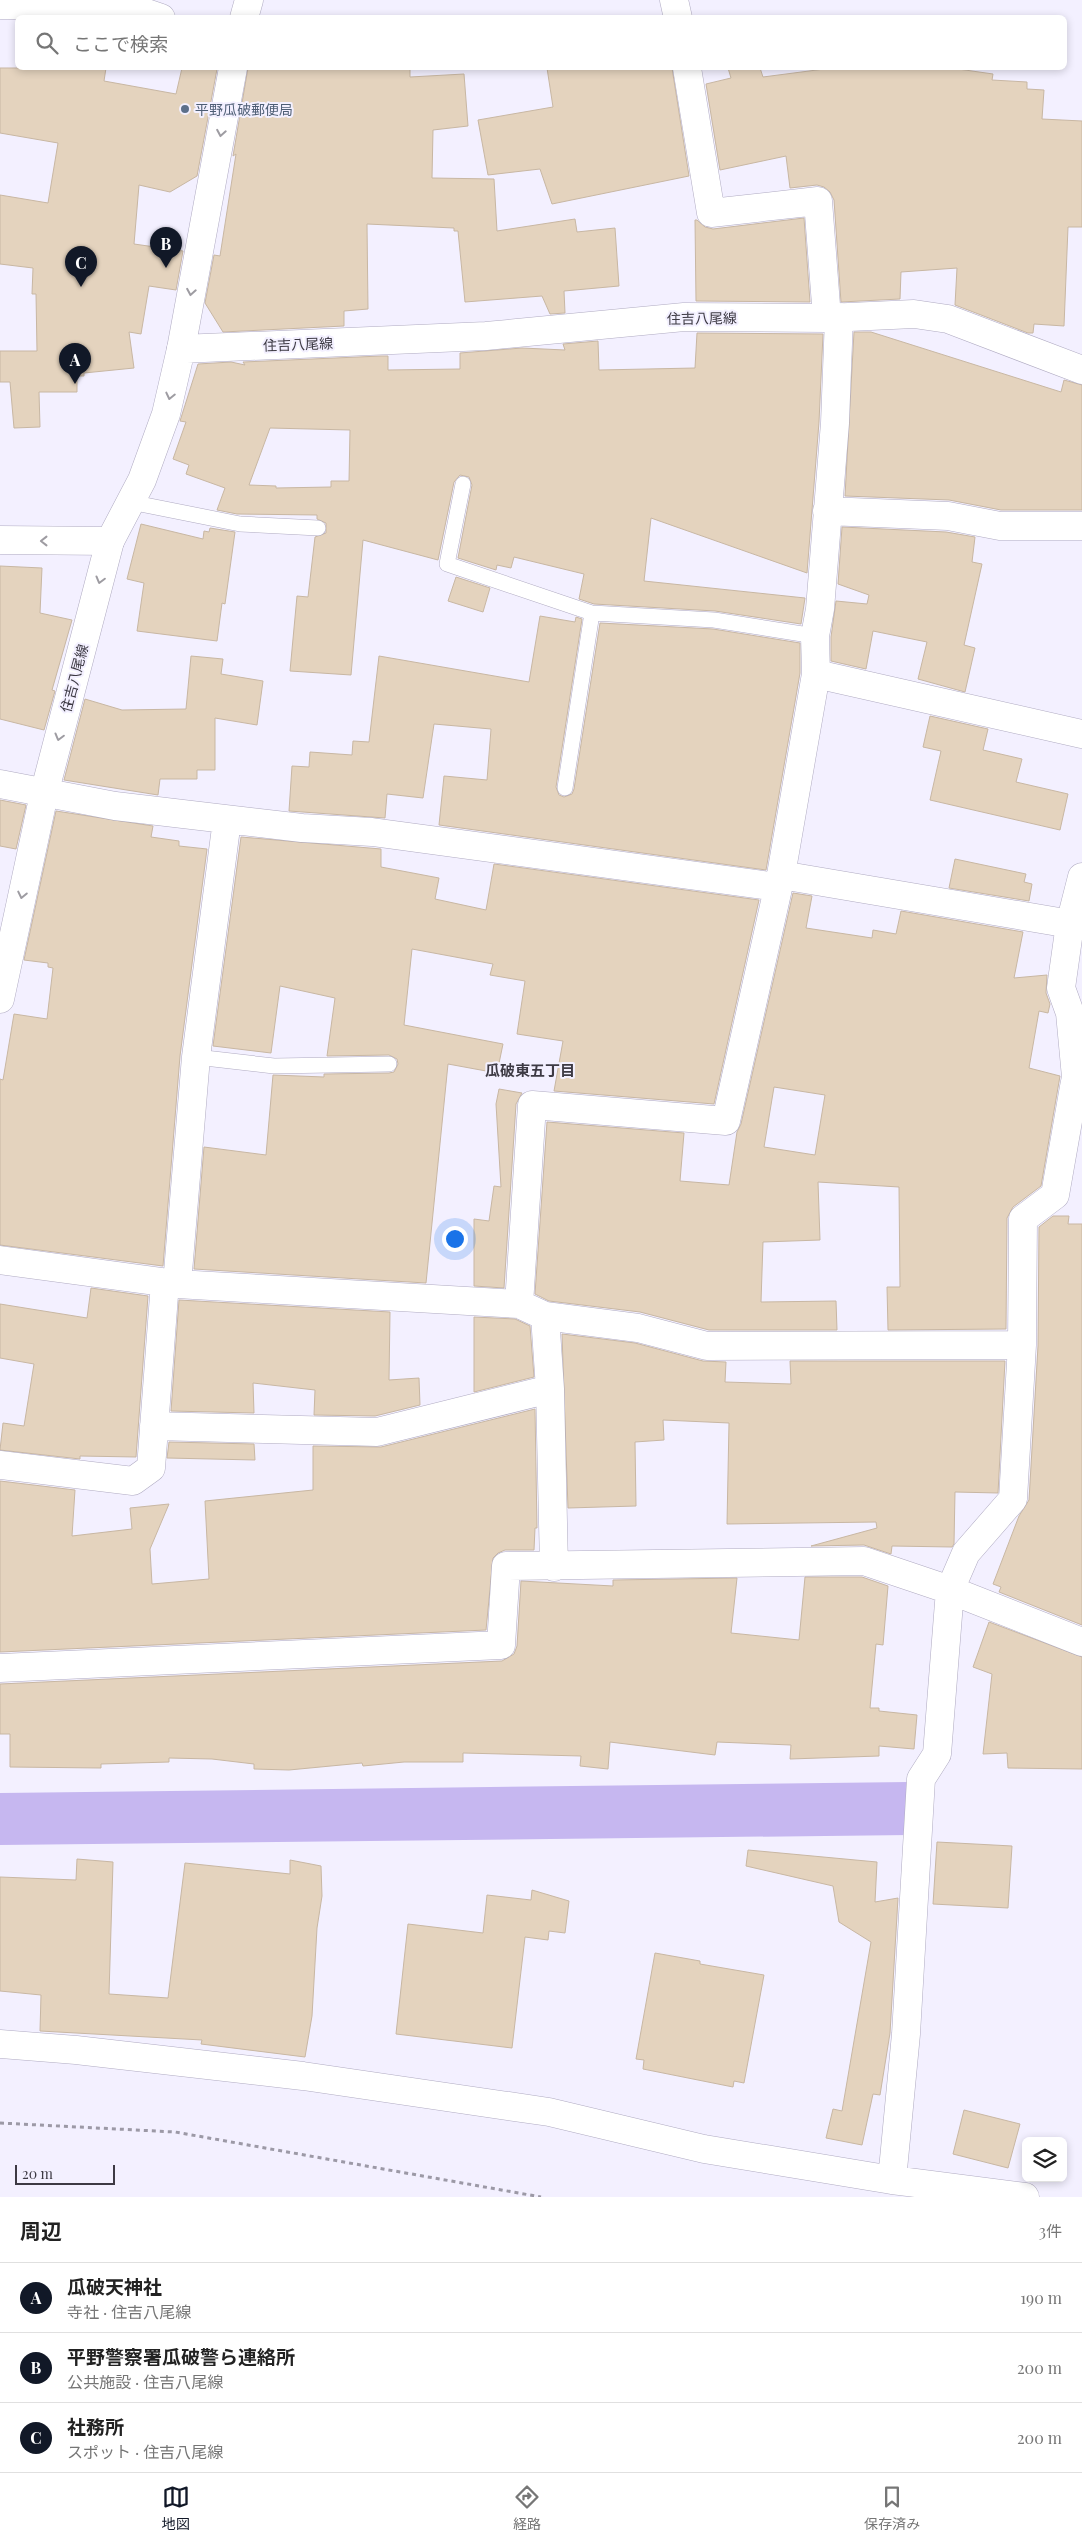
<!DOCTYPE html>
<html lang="ja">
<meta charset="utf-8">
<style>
:root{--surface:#fff;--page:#f2f2f2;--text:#222;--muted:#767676;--line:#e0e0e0;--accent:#111827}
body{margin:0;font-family:"Playfair Display","Noto Sans JP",serif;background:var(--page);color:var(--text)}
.controls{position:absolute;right:15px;bottom:15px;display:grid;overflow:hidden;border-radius:8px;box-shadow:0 2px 8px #0003}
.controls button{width:45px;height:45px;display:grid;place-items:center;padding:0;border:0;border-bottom:1px solid var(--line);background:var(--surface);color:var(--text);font:25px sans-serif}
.scale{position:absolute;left:15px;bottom:12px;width:100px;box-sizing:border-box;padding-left:5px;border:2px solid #3d3a44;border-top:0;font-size:14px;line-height:18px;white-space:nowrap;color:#3d3a44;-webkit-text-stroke:4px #f3f0ff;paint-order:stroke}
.you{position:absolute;left:454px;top:1238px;width:18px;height:18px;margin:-12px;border:4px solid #fff;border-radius:50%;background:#1a73e8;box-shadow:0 0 0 8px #1a73e833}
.badge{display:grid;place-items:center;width:32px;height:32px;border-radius:50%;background:var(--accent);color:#fff;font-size:16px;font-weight:700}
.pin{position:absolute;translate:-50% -41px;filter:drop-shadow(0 1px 2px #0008)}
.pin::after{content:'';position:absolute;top:26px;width:18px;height:15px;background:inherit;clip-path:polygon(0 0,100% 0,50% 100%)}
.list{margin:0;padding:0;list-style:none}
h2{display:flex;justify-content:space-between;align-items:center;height:65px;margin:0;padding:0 20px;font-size:21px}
h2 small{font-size:16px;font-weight:400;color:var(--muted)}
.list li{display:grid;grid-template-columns:32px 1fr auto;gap:15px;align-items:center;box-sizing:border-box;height:70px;padding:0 20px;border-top:1px solid var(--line)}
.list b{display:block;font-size:19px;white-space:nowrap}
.list p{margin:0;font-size:16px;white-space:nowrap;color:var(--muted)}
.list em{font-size:16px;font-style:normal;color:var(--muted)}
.icon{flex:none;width:28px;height:28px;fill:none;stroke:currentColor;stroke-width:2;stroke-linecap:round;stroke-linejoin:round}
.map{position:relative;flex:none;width:1082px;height:2197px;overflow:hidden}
.search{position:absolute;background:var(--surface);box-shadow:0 2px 8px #0003;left:15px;right:15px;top:15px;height:55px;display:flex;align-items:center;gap:12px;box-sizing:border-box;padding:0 18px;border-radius:8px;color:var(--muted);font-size:19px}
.sheet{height:275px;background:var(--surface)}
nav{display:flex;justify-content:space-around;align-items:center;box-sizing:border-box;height:70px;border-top:1px solid var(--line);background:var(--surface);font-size:14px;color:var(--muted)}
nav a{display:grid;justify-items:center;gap:2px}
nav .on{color:var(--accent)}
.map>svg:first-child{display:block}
</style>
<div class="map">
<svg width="1082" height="2197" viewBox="0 0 1082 2197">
<rect width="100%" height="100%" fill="#f3f0ff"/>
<path fill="#c6b7f0" d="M909,1782L910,1835L0,1845V1793Z"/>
<path fill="#e4d3be" stroke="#c8b7a3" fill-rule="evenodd" d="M0,68H106L104,81L176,94L182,68L217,69L197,176L170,192L139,185L134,244L183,251L176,290L149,286L141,334L129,332L134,368L84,373V376H77V392H39L40,427L14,428L10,382H0V351H37L36,294H32L33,268L0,264V195L48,203L58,143L0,133Z
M248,68H410V77L464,74L468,126L433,130L432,178L494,179L497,231L575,219L577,232L615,228L619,286L564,291L565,313L550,314L542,296L465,302L458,231H454V228L367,224L368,309L344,311V326L223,332L205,303L214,255L220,256L236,154L233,156Z
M547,68H672L689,176L552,204L540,169L488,175L478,120L553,107Z
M728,68H760L763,77L832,68H951L993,74L992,80L1027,82V89L1044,90L1042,119L1082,121V227H1068L1064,326L1034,324L1033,333H1028L955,305L957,268L901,272L900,299L841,302L834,200L830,192L824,187L817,185L790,188L786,156L720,170L706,84L731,78Z
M804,218L810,302L696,301L695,220H697L705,227L713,229Z
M854,332H871L1061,392L1064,380L1082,385V510H1001L949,500L845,496Z
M697,333L823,334L819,422L807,573L651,518L644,581L805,598L801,624L715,611L594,604L579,599L584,574L514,557L511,568L497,565L496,570L458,558L472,485L469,477L460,475L454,482L438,560L363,540L351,675L290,671L297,596L308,597L315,537L326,533V523L317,519V515L237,514L217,510L225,488L186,474L189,465L173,459L186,422L180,421L198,364L231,362L245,365L243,362L381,356H388V370L460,369V353L522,348L565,350L563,344L598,341L599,370L695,368ZM270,428L350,430L349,481H331V487L276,488V486L249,485Z
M141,524L203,539L204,531L209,532L210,528L235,532L225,604L222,603L217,641L137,631L144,583L127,579Z
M842,527L946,532L975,537L972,562L982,564L964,645L975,648L965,692L918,679L927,642L873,631L866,669L831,661V637L836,601L867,604L869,595L838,584Z
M0,566L42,568L40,613L72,620L52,690L55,691L44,730L0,719Z
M456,577L490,588L483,612L448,601Z
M540,616L575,622L576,617L582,619L556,787L559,795L564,797L572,794L574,789L600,623L713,629L800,643V673L766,870L439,825L444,776L487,780L491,729L434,724L423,798L387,794L385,818L289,811L292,766L309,767L310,752L352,755L353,741L369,742L379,656L529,682Z
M191,656L223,659L221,674L263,681L257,725L215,718V770H197V779H160L158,795L64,780L85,699L122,710L186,709Z
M930,716L988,729L983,750L1022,759L1016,782L1068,794L1060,830L930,800L941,751L923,747Z
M0,800L26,805L16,849L0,846Z
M56,811L153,826L151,837L179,841V846L207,849L180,1056L163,1266L0,1245V1079L3,1080L14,1014L47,1019L53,968L48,967V963L24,960Z
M241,837L381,849V867L439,878L435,899L486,910L494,864L759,900L714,1104L554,1091L563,1041L517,1034L525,981L490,975L493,964L412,949L404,1025L503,1044L497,1073L448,1064L426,1283L194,1269L204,1147L266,1155L273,1075L324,1077V1074L389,1073L394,1072L398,1064L397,1059L389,1055L327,1056L335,998L280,986L271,1053L213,1046Z
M955,859L1026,874L1024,882L1032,884L1029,901L949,888Z
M793,893L812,896L806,928L872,938L873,930L896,934L901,911L1023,932L1014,978L1047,975L1046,993L1050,1004L1048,1013L1039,1011L1029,1068L1060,1076L1041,1186L1013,1207L1007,1218L1006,1329L888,1330L887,1287H900L899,1187L818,1182L820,1240L763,1242L761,1302L836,1301L837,1330H709L640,1312L549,1301L535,1294L547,1122L684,1133L680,1181L729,1185L737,1132L741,1124ZM774,1087L825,1095L815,1155L764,1147Z
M499,1089L522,1093L516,1104L504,1288L474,1286V1219L489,1221L494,1186L501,1187L496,1104Z
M1053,1216H1069L1068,1224H1082V1625L999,1592L1001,1587L993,1584L1019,1516L1029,1500L1038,1346L1039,1227Z
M91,1288L148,1296L136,1457L80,1456V1459L0,1450L3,1423L24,1426L34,1364L0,1358V1304L87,1318Z
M179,1300L390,1312L389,1380L419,1378L420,1405L375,1416L314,1415L315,1390L253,1383L254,1413L171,1411Z
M474,1317L515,1319L530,1326L534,1377L474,1392Z
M562,1334L635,1343L703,1361L726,1362L725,1382L791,1384L790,1361H1005L998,1493L955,1492L954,1544L952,1547L892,1546L891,1554L864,1545L811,1546L877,1528L876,1522L727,1524L729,1423L663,1420L664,1440L635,1442L636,1506L568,1508Z
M535,1409L537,1528H535L534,1550H505L498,1553L493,1558L486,1630L0,1652V1481L75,1490L72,1536L132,1529L130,1508L169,1504L150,1549L152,1584L209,1579L205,1501L313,1490V1446L381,1447Z
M169,1442L254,1444L255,1460L167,1458Z
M805,1577H862L888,1586L883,1645L876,1644L870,1708H879V1711L917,1715L914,1749L879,1746V1756L790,1759L791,1745L717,1742L715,1755L610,1742L608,1769L580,1766L581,1756L463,1753V1762H404L363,1766L362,1763L289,1770L254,1769V1764L212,1759L169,1758V1762L101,1764V1768L10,1767V1734H0V1684L502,1661L514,1654L517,1646L521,1581L613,1586V1580L737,1578L731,1633L799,1640Z
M989,1622L1082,1657V1769L1008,1768L1007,1753L983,1754L992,1674L973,1667Z
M937,1842L1012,1846L1008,1908L933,1904Z
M748,1850L877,1862L875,1902L898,1898L890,2033L880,2095L873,2094L862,2145L826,2138L833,2109L842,2111L871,1942L839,1922L833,1886L746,1866Z
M77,1859L113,1862L109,1994L168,1998L185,1863L290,1874V1860L321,1866L322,1896L317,1928L312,2016L305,2057L201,2044L202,2040L40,2031L41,1995L0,1991V1877L76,1880Z
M532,1890L569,1901L565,1933L549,1931L548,1940L525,1937L512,2048L396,2034L408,1924L483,1933L487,1895L531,1900Z
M655,1953L700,1961V1964L764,1975L744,2083L734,2081L733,2087L643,2069L644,2060L636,2059Z
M964,2110L1020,2124L1008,2168L953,2154Z"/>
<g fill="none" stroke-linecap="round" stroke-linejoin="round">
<g stroke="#b0abc2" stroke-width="16">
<path id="lane" d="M463,484L447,564L592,613
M130,502L240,524L318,528
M565,788L592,613L714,620L815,636
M196,1057L274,1066L389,1064"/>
</g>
<g stroke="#b0abc2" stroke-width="29">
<path id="street" d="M674,0L678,18
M0,5L126,6L161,18
M244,18L249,0
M687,68L711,213L818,201L827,318
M181,349L233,68
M827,511L948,516L1000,526H1082
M0,540L110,541
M816,674L1082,734
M0,784L115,806L302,828L372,832L777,887
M781,875L1082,926
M0,1260L177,1284L519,1304L545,1316L638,1328L707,1346L1022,1345
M177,1284L196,1057L227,820
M519,1304L532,1105L726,1121L781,875L816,674L815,636L820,609L835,423L839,317
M545,1316L550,1389L554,1567
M154,1426L377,1432L550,1389
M0,1465L133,1481L151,1468L165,1282
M0,1668L501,1645L506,1566L864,1561L950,1590L1082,1642
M0,2044L76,2050L303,2076L549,2112L704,2149L892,2180L1025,2197
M892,2180L906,2034L921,1779L937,1754L950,1590L966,1553L1013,1499L1022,1345L1023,1219L1055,1195L1074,1087L1076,1077L1070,1013L1061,988L1070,924L1082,877"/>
</g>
<g stroke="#b0abc2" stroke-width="29">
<path id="secondary" d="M0,999L44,794L110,541L142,480L166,414L181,349L486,336L684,317L827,318L914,314L948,319L1082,370"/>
</g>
<path stroke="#9c99a6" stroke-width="3" stroke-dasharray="4 4" stroke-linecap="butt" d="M0,2123L175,2132L541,2197"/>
<use href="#lane" stroke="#fff" stroke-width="15"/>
<use href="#street" stroke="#fff" stroke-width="28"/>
<use href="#secondary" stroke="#fff" stroke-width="28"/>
</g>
<defs><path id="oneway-chevron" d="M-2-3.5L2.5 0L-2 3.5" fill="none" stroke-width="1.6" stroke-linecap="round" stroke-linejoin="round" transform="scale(1.25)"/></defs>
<g stroke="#9e9ca2">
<use href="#oneway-chevron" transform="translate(221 133) rotate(100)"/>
<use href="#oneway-chevron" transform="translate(191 292) rotate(100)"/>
<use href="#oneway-chevron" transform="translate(170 396) rotate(103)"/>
<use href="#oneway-chevron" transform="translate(44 541) rotate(-180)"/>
<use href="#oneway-chevron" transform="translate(100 580) rotate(105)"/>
<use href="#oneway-chevron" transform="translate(59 737) rotate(105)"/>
<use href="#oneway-chevron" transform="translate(22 895) rotate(102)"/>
</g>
<circle fill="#5c6f8a" stroke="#f3f0ff" stroke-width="2" cx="185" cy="109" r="5"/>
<g text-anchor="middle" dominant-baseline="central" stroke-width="4" stroke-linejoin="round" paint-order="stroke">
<g font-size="14" fill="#4e5e75" stroke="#f3f0ff" text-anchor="start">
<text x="195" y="109">平野瓜破郵便局</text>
</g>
<g font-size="14" fill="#3d3a44" stroke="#f3f0ff">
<text transform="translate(702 318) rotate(-1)">住吉八尾線</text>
<text transform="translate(298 344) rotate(-2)">住吉八尾線</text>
<text transform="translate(74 678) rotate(-75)">住吉八尾線</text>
</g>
<g font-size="15" font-weight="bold" fill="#3d3a44" stroke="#f3f0ff">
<text x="530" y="1070">瓜破東五丁目</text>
</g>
</g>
</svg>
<div class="controls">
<button><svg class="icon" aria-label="layers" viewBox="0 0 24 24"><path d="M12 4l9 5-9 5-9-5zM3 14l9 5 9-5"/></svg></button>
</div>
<div class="scale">20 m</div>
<div class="you"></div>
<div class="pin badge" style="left:75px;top:384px">A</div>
<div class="pin badge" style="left:166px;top:268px">B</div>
<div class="pin badge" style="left:81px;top:287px">C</div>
<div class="search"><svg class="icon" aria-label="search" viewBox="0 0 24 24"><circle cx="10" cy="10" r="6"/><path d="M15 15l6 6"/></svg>ここで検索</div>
</div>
<section class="sheet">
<h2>周辺<small>3件</small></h2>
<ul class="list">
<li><span class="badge">A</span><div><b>瓜破天神社</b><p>寺社 · 住吉八尾線</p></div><em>190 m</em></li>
<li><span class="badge">B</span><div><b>平野警察署瓜破警ら連絡所</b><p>公共施設 · 住吉八尾線</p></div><em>200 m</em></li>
<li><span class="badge">C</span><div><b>社務所</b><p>スポット · 住吉八尾線</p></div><em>200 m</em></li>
</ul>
</section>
<nav>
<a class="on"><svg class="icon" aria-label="map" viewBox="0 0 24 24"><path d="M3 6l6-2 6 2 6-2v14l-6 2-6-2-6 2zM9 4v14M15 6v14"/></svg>地図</a>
<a><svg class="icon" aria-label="directions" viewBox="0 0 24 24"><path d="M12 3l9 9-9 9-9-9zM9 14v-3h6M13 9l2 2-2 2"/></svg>経路</a>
<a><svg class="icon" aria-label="saved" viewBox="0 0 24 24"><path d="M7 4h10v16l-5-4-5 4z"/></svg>保存済み</a>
</nav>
